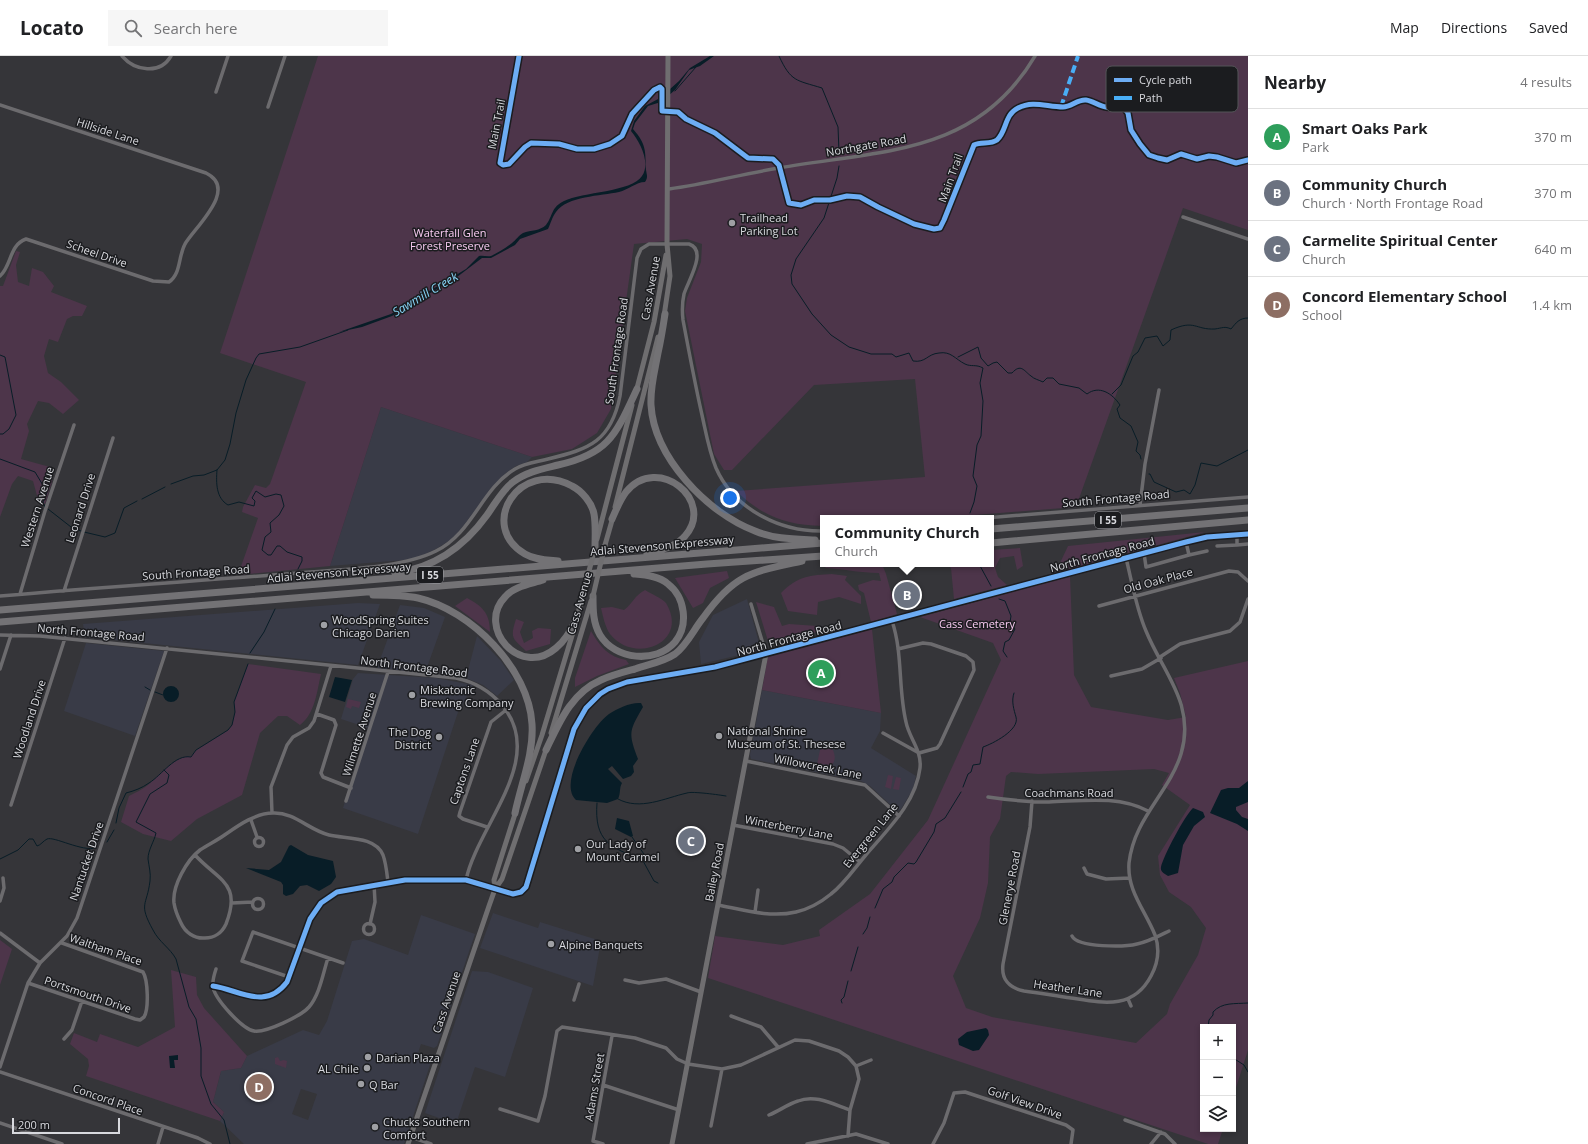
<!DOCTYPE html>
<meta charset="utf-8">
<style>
:root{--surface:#fff;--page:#f6f6f6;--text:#202124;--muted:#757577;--line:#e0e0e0;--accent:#595a5e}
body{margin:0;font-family:"Open Sans",sans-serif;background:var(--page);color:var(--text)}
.controls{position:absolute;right:12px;bottom:12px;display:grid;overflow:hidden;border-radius:0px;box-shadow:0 2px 6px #0003}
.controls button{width:36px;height:36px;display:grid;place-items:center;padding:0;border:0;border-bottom:1px solid var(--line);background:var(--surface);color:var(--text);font:20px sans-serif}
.scale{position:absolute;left:12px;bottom:10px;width:108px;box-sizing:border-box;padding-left:4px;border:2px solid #d8d9de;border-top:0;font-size:11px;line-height:14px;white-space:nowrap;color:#d8d9de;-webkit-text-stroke:3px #1b1c1f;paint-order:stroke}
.you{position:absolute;left:730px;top:442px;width:14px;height:14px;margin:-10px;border:3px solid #fff;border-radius:50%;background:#1a73e8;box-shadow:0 0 0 6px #1a73e833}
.badge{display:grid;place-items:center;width:26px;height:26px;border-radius:50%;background:var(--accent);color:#fff;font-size:13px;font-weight:700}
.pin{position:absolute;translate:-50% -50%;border:2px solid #fff;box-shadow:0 1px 4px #0006}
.popup{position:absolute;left:820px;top:459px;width:174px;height:52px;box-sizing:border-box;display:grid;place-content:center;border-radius:0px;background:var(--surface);filter:drop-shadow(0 1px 3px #0005);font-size:13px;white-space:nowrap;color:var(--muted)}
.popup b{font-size:15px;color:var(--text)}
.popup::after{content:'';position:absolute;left:50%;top:100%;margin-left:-8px;border:8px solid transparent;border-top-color:var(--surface)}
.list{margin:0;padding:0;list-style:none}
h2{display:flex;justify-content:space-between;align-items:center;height:52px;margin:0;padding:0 16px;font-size:17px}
h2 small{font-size:13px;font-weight:400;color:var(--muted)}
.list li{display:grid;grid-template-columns:26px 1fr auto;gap:12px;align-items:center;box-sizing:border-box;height:56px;padding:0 16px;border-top:1px solid var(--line)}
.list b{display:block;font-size:15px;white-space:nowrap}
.list p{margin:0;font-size:13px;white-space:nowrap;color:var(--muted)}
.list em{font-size:13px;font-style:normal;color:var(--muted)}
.icon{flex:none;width:22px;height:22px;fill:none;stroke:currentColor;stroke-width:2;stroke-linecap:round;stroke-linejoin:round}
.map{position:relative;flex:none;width:1248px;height:1088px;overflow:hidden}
header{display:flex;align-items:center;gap:24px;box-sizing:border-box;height:56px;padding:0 20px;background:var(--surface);border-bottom:1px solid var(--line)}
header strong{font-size:19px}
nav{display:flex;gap:22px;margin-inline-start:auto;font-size:14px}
.search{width:280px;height:36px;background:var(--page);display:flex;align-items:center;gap:10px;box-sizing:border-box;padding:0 14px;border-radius:0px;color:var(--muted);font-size:15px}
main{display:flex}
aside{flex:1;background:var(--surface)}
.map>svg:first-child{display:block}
</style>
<header>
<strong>Locato</strong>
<div class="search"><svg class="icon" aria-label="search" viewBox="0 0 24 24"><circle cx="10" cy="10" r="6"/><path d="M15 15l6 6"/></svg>Search here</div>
<nav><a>Map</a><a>Directions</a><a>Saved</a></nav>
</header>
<main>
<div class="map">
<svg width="1248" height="1088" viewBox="0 0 1248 1088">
<rect width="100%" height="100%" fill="#353539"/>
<path fill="#393b47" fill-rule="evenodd" d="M381,351L532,401L527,406L516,410L506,417L492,432L455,481L436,493L419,501L404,504L330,510Z
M747,543L761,594L701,608L699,586L713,559Z
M358,547L380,548L358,609L85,581L83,568Z
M400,549L424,552L445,561L425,617L377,612Z
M477,580L501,605L514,624L497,640L483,629L466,622Z
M86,587L164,595L135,680L64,655Z
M358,617L436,622L473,629L458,656L418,778L343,752L368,672L341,663L353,623Z
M762,634L881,657L880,675L871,692L916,720L913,733L901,753L897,755L870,730L861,725L751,703L750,699Z
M493,857L538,872L540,866L601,885L593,930L480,892Z
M421,859L475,878L437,990L434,992L421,988L418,997L430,1002L431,1006L404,1088H244L220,1065L224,1056L213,1046L221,1015L241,1012L247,1000L303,974L319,979L327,965L352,885L364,883L408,899ZM301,1033L317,1038L308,1064L292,1058Z
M472,915L488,916L533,932L505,1021L475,1011L456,1068L425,1057Z"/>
<path fill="#4d354a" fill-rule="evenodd" d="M318,0H1248V174L1183,152L1076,451L937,462H823V470C785,469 764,461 736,435L925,421L915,323L814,329L732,414H724L714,398L685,255L687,242L701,206L702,188L687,183L634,188L611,353L597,377L572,393L532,401L381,351L330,510L238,519L258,462L242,456L243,451L255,429L266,432L270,428L306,326L220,297Z
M16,195L20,196L16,209L18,226L29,230L32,212L43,216L54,230L51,236L87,250L82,260H73L67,263L58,286L49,283L44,300L48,317L61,326L79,344L63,358L49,347L38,345L27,368L29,375L21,403L50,411L52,426L45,448L39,447L33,425L18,420L12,428L0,461V230H3Z
M1205,476L1059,516L1060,507L1068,490Z
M1020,492L1023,510L1017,514L1014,500L1000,502L995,512L998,521L1007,529L954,543L951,512L946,508H991V494Z
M848,508H882L886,518L897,558L871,566L864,537L859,534L858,529L873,524L881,525L879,517C861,517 844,513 826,512L824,510Z
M727,515L729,522L710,532L703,547L693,552L675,522Z
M832,518L847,520L845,524L861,540V548L839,541L818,546L817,559L788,555L781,537C798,520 810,519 832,518Z
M1070,520L1074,619L1091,651L1168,664L1186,661L1180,637L1174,622L1248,605V994L1233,1041V971H1203V1073H1223L1218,1088H1208L708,922L715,880L783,889L820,880L819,874L870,838L928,764L1001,604L993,587L920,561ZM1154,713L1169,717L1162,729L1190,749L1158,800L1160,819L1169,836L1191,851L1206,872L1198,899L1170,948L1167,958L1136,987L992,961L966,952L953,920L980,862L988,827L990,781L1000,763L1006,720L1011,716L1038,718Z
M645,534C651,538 662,542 666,547C690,587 634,609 610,578C605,571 603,560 601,552L612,551L624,554C634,546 633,541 645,534Z
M467,542C482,550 490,557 490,576L455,550Z
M756,546L774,551L782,570L789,568L817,570V576L789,584L768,585Z
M516,563L524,566L520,576L524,587L533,582L532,575L538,572L551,573L550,588L526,595C512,582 510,582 516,563Z
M872,573L881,657L762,634L768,600Z
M591,575C600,591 609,601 626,604L629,608L597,620L575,631V622Z
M248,608L321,618C317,635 315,658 300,669L287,660H278L260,677L242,739L197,763L171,785L143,778L121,766L129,740C135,737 143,733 148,729C159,719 176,699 191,700L196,694L228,674L232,669L235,656L234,646Z
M348,643L361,646L359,652L352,650L351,653L346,651Z
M826,691L833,694C835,699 836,704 832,709L817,708L820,694Z
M888,719L893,720L891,733L885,731Z
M896,721L901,722L899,734L893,733Z
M0,884L12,893L0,929Z
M171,914L196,921L197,939L204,952L247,1000L241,1012L221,1015L213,1046L224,1056L220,1065L86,1020L89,1010L88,1003L70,988L74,977L97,986L100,978L138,991L175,971Z
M278,1001L280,1005L284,1004L287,1005L286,1012L275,1008V1002Z"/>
<path fill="#081d27" d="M710,0H714L700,10L689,14L675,34L661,46L648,50L635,67L633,73C647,89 645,95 646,114C647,120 648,121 645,126C636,126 628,134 619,136C601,140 567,140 556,156C552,161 551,167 548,173L520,183L515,189L491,202H482L457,221L392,260L362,271L339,276L391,258L466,213L479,200C483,199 487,201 491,200C498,197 506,192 512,187C516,184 519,179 523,177C531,174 540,175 546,169C553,160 551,151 564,145C582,136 632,136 642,120C651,107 640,86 631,75L634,65L645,50L660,42L679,25L690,12Z
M335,621L352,624L345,646L329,641Z
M163 638a8 8 0 1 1 16 0a8 8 0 1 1-16 0Z
M641,647L643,651C629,675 628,677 638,703L633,710L634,716L631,720L623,723L612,710L608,713L622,727C619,732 621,737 618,743L607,747L576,744C557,727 593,669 609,658C618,652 631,646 641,647Z
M1248,725V746L1236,751V754L1242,761L1248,763V775L1237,768L1210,757L1221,734L1228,732H1239Z
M1193,752L1203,756L1205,761L1194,770L1183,789L1178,817L1168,820C1165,818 1160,816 1161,811C1163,801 1185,759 1193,752Z
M617,762L629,765L633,780L631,781L615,773Z
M291,789L308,799L333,805L336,821L331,828L319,835L307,829L300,830L293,838L286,840L283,838V829L281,826L246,812L269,814L281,806L289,790Z
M986,972L988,974L989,979L979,994L973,995L959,989L958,983L967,976Z
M178,999V1004H174L175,1012H170L169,1000Z"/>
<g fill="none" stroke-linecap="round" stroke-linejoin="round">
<path stroke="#081d27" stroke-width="1" d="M779,0C791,26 796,24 822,32L838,71L839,96
M675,35L696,11
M839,110L837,122L824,162L796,203L791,219L792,228L812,258L831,279L849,291L871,298H892L896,301L909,297L913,305C926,307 927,298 939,297C951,295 955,303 965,308C971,311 976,308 983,312L980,327L983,345L981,380L977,389L973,420L977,430L974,446L970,457
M0,299L5,301L16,359L9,373L3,378H0
M958,301L978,291L981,302L988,310L993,307L997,306L1008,317H1012C1021,307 1024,315 1031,320C1034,323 1039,324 1043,326L1047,322H1053L1059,328L1079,332L1087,338C1099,329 1112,337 1120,349L1117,353L1120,362L1131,370L1138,386L1136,395L1140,399L1141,403
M1112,338L1121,329L1133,300L1138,296L1145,282L1157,280L1163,290L1170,284L1171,274C1195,263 1195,274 1215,273C1222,272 1225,270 1231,273C1236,267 1239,262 1248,262
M0,403L35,416L47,436L43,446L45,451
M217,414C216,427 216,442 228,449L239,446L254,450L255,445L252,442L256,435L265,441L276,438L281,439L284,450L279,459L270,467L271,476L265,481L262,494L268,499H271L277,490H280L287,496L302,501V505L298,513
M1149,418H1150L1154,426L1176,436L1184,434L1190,438L1195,429L1201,407L1217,410L1248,394
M171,428L193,420L204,419L217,414L225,404L230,388L236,357L246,324L256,302L259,298L300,291L348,274
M142,443L165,431
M48,453L71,471L81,475
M84,476L105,481L115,477L124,452L137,445
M979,508L991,530
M999,543L1005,545L1011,560L1010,566L1015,573L1009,584L1005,586L1003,595L1007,601
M250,597L264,576L275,553
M145,631L150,634
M155,636L163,639
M164,714L169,719L167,727L150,738L136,766L156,777C154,786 148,794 148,803C149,811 151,817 150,825C147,850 138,847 153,874C159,886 170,892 176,903L189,951L196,963L201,992V1020L211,1048L224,1064L230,1088
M963,731L968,718L971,716L973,709L980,708L983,691C992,688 1020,674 1016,661C1014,654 1011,645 1014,637
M618,743C640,755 665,742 687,737C692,735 720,739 726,740
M597,747C594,785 610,792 642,803L654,825L658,827
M116,767L119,752L126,737C134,735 142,732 149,727C162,719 175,698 191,701L196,694L228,674L232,669L235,656L234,646L248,608
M632,781L646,801L653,806
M107,786L114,774
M0,803L18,794L29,783H33L37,790C41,789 43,785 47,783C54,780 82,796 96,792
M875,852L883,833L892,826L894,821L908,807L914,808L916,806L934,776L936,768L945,762L961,736
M863,878L867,872L870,861
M851,915L858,891
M842,947L841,944L844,941L848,925
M1208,971L1209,964L1213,959V956C1222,946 1235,948 1248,947
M1233,1002L1244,1009L1248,1016"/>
<path stroke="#6c6b6e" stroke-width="3.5" d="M122,0C135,15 160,19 171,0
M216,36L228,0
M0,49L206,117C239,133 195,171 185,188C178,201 181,218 169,226L153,225L26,183C9,189 12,209 0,220
M268,51L285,0
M669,133C706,128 742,118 779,112C880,94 976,100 1035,0
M1183,161L1248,183
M1140,449L1145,408L1159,334
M985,462L1248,441
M1237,489L1248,488
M1217,490L1237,489V478
M1144,497L1146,511L1189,499L1186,486
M1189,499L1207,495
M64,535L113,382
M20,538L45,455L74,369
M0,540C100,531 199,525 299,517C339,513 400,513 436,495C473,477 481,433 515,413C525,407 537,406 548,403C590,393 611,385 620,340L637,202L641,193L649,188H689C708,194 688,225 684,238C682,247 682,255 683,264C689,296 695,328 702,359C706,377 709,395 716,412C734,453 780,476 823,475
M751,548L766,598
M1099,550L1229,515L1238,516L1248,525
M0,579L40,580L456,622C475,626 489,634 502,649C548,703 477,770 466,824
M1160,601L1180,588L1230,575L1240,566L1248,543
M0,613L11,579
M1111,620L1142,613L1161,602
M317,658L334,664L336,669L321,717L323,721L351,732
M883,677L919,697L937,692L940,688L974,614L973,606L966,600L931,588L923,587L898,593
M746,705L865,729L899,760
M988,741C1008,744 1029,746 1049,746C1082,745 1118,739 1148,755
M346,745L388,616
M1032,745L1030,771L1003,908C1001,923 1009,932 1024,935C1040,937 1056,940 1071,942C1103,947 1133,954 1151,920C1158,907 1160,893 1155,879C1145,854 1127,835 1129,807C1134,762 1169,737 1181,698C1196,648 1163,617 1146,575C1136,552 1132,526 1126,502
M11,749L65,582
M272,757L271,731L287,689L293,681L309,672L314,665L331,610
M251,764L257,781
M733,769L833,788L843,792L860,806
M487,771L463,763L459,760L460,756L491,666L506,654
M254.5 786a4.5 4.5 0 1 1 9 0a4.5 4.5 0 1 1-9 0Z
M195,799C219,825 242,827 226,868C222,877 214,882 205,882C194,883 185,876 181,867C178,861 175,854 174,847C172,830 187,804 200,794C209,788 218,784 226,778C239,769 256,757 273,757C294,756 309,774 329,779C346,783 375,780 383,799C386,807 387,818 388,826
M1084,812L1087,818L1106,823L1130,822
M252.5 848a5.5 5.5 0 1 1 11 0a5.5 5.5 0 1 1-11 0Z
M0,845L4,832L3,822
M232,847L253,846
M718,849C744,854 770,862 796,856C809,853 820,847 831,838C844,828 854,813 865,800C887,774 916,747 920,712C922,694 909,682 906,666C898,633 903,597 892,565
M755,856L758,834
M363.5 873a5.5 5.5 0 1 1 11 0a5.5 5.5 0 1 1-11 0Z
M370,868L375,846L374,828
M0,877L40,907
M1072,880C1078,892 1125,891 1137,888C1148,886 1159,880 1169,875
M216,913C214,919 212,925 213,931C215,943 242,973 254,975C266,977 301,960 309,951C320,938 323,917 328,902
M289,921L242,905L253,876L343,907
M625,924L639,927L666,923L701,936
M28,927L135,963L140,964L144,961C149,953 148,924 143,916L62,887
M213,930C240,934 265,955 287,926L310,863L321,847L337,836L405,824H466L513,838L521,836L526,831L574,673L586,652L600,638L608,633L627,626L715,611L1186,486L1207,481L1248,478
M1128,943L1131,950
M574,944L579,928
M731,960L761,971L778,991
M64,983L72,974L82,945
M856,1010L871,1004
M0,1011L28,927L40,907L67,880L77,862L167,592
M0,1016L198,1082L210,1088
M603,1029L679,1054
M500,1053L538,1065L545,1040L557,975L562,971L635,982L666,992L677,1003L688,1008L722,1013L741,1009L795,984L809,985L839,995L848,1001L856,1010L859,1023L850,1054L848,1080
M769,1059C779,1055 788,1048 798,1045C815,1038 833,1048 850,1054
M1125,1064L1165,1078L1175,1088
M0,1067L62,1088
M711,1070L722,1013
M411,1081L431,1088
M158,1088L163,1071
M603,1088L593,1085L612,980
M807,1088L856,1078L888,1088
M933,1088L944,1067L954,1037L965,1036L1066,1069L1073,1074L1071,1088
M1151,1088L1161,1076"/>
<path stroke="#6f6e70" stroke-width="5" d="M664,260L670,220L667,188L668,0
M636,336L654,266L666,199
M615,451L658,281
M597,483L632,349
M605,489L613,461
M576,565L583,538
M551,677L591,545
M526,725L542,679L574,573
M495,833L494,824L516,755
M408,1088L489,850L495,833L502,823L547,691
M672,1088L766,598"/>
<path stroke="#737275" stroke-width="7" d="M665,258C663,271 661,284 658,297C655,314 650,331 651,349C654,401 707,457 755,475C774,483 794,483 815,484
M612,463C616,454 620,444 626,436C658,397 716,445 685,480C676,491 660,494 647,498
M991,473L1248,452
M991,487L1248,464
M558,505C547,504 535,504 525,498C477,470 519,402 572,430C582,435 592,447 594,458C596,469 595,481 595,492
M395,517C434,512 464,491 487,459C495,448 502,434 513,426C526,416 542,413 558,409C609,398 616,378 637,333
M543,524C531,528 514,530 505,541C476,571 520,623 556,592C566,584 571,573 577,562
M373,539C388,539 404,539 418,542C471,554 529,613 532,668C534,697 521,728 515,757
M593,540C593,554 593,567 600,579C615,604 656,608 675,586C689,569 685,541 668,528C659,520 645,519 634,518
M0,554L823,487
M0,566L707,508L823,500
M546,694C559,667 571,637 601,624C612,619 624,616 635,613C649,608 663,606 675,598C687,589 694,573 703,562C735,517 752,516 802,505"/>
<path stroke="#6f6e70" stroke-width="5" d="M583,538L595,492
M593,540L605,489"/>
<path stroke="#49aef6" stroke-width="4" stroke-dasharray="8 4" stroke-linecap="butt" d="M1061,51L1078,0"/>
<g stroke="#1b1c1f" stroke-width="8">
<path id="cycleway" d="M519,0L500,107L503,109L509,108L525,91L531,87L559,88L577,93H594L610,88L622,80L632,58L654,34L660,31L662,33V55L678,56L686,63L715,77L748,102L773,103L779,109L789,147L801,149L814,144H830L847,140L860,141L878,151L914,168L934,173L940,172L944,164L974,89C981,85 990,89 997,84C1007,75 1004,59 1018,52C1033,44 1047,51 1063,51C1071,51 1078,43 1086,44C1093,45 1099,50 1106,51C1112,52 1118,51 1124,52L1128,57L1131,74L1140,88L1149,99L1158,102L1167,104L1181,98L1197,103L1209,100L1217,101L1236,107L1248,104
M213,930C240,934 265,955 287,926L310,863L321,847L337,836L405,824H466L513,838L521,836L526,831L574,673L586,652L600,638L608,633L627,626L715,611L1186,486L1207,481L1248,478"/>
</g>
<use href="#cycleway" stroke="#6dadf4" stroke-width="5"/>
</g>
<g fill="#9fa0a4" stroke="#1b1c1f" stroke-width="1.5">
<circle cx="732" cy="167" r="4"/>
<circle cx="324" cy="569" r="4"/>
<circle cx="412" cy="639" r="4"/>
<circle cx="719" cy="680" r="4"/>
<circle cx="439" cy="681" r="4"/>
<circle cx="578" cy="793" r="4"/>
<circle cx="551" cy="888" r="4"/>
<circle cx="368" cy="1001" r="4"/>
<circle cx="367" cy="1012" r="4"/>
<circle cx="361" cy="1028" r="4"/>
<circle cx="375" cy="1071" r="4"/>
</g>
<g text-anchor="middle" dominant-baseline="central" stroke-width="3" stroke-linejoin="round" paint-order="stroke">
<g fill="#1b1c1f" stroke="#9fa0a5" stroke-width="1">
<rect x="1095" y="456" width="26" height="16" rx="3"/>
<rect x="417" y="511" width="26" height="16" rx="3"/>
</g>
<g font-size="10" font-weight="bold" fill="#d8d9de">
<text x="1108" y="464">I 55</text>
<text x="430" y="519">I 55</text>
</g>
<g font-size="11" fill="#d8d9de" stroke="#1b1c1f">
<text transform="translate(496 68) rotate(-79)">Main Trail</text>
<text transform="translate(108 75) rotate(18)">Hillside Lane</text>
<text transform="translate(866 89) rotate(-10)">Northgate Road</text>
<text transform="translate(950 122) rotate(-70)">Main Trail</text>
<text transform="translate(97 197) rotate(19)">Scheel Drive</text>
<text transform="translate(650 232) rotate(-80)">Cass Avenue</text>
<text transform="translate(616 295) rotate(-82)">South Frontage Road</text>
<text transform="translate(1116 442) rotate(-5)">South Frontage Road</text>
<text transform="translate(37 451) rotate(-72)">Western Avenue</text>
<text transform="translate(80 452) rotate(-72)">Leonard Drive</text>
<text transform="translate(662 489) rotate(-5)">Adlai Stevenson Expressway</text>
<text transform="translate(1102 498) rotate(-15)">North Frontage Road</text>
<text transform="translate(196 516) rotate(-4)">South Frontage Road</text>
<text transform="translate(339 516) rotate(-5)">Adlai Stevenson Expressway</text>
<text transform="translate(1158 524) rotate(-15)">Old Oak Place</text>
<text transform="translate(579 547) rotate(-74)">Cass Avenue</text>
<text transform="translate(91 576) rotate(5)">North Frontage Road</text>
<text transform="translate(789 582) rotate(-15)">North Frontage Road</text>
<text transform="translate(414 610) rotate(7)">North Frontage Road</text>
<text transform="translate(29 663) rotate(-72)">Woodland Drive</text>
<text transform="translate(359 678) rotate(-72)">Wilmette Avenue</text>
<text transform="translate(818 710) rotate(11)">Willowcreek Lane</text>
<text transform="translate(464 715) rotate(-71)">Captons Lane</text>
<text x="1069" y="736">Coachmans Road</text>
<text transform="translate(789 771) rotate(11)">Winterberry Lane</text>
<text transform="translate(870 779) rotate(-51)">Evergreen Lane</text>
<text transform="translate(86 805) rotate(-71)">Nantucket Drive</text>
<text transform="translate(714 816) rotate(-79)">Bailey Road</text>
<text transform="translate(1009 832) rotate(-79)">Glenerye Road</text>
<text transform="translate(106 893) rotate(19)">Waltham Place</text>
<text transform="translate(1068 932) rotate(8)">Heather Lane</text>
<text transform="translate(88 938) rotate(19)">Portsmouth Drive</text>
<text transform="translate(446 946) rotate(-71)">Cass Avenue</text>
<text transform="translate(594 1031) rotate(-80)">Adams Street</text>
<text transform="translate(108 1043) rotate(19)">Concord Place</text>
<text transform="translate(1025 1046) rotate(19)">Golf View Drive</text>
</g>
<g font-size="11" fill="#d8d9de" stroke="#1b1c1f" text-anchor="start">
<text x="740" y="161">Trailhead<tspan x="740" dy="13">Parking Lot</tspan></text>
<text x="332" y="563">WoodSpring Suites<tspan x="332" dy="13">Chicago Darien</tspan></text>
<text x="420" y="633">Miskatonic<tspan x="420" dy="13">Brewing Company</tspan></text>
<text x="727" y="674">National Shrine<tspan x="727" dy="13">Museum of St. Thesese</tspan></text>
<text x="431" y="675" text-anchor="end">The Dog<tspan x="431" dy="13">District</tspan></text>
<text x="586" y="787">Our Lady of<tspan x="586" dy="13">Mount Carmel</tspan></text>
<text x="559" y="888">Alpine Banquets</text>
<text x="376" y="1001">Darian Plaza</text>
<text x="359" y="1012" text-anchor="end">AL Chile</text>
<text x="369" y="1028">Q Bar</text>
<text x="383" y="1065">Chucks Southern<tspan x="383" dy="13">Comfort</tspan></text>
</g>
<g font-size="11" fill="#f9cbf2" stroke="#1b1c1f">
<text x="450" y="176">Waterfall Glen<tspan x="450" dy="13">Forest Preserve</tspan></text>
<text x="977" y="567">Cass Cemetery</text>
</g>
<g font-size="12" font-style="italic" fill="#87d5f8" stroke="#1b1c1f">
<text transform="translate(425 238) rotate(-31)">Sawmill Creek</text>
</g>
</g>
<rect x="1106" y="10" width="132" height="46" rx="6" fill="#1b1c1f" stroke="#545558" stroke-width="1"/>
<rect x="1114" y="22" width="18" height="4" fill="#6dadf4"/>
<rect x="1114" y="40" width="18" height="4" fill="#49aef6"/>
<g font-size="11" fill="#d8d9de">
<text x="1139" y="28">Cycle path</text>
<text x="1139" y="46">Path</text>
</g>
</svg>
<div class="controls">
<button>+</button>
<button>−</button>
<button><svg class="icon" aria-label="layers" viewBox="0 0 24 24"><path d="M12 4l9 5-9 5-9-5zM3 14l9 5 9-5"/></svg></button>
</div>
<div class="scale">200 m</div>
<div class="you"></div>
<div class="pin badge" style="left:821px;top:617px;background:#2e9e5b">A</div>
<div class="pin badge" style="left:907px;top:539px;background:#6b7280">B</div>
<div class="popup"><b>Community Church</b>Church</div>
<div class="pin badge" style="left:691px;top:785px;background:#6b7280">C</div>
<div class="pin badge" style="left:259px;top:1031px;background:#8d6e63">D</div>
</div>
<aside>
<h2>Nearby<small>4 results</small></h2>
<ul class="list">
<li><span class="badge" style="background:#2e9e5b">A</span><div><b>Smart Oaks Park</b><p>Park</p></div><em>370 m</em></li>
<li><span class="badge" style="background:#6b7280">B</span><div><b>Community Church</b><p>Church · North Frontage Road</p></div><em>370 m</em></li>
<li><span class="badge" style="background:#6b7280">C</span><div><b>Carmelite Spiritual Center</b><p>Church</p></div><em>640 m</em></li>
<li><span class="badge" style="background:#8d6e63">D</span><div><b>Concord Elementary School</b><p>School</p></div><em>1.4 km</em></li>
</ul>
</aside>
</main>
